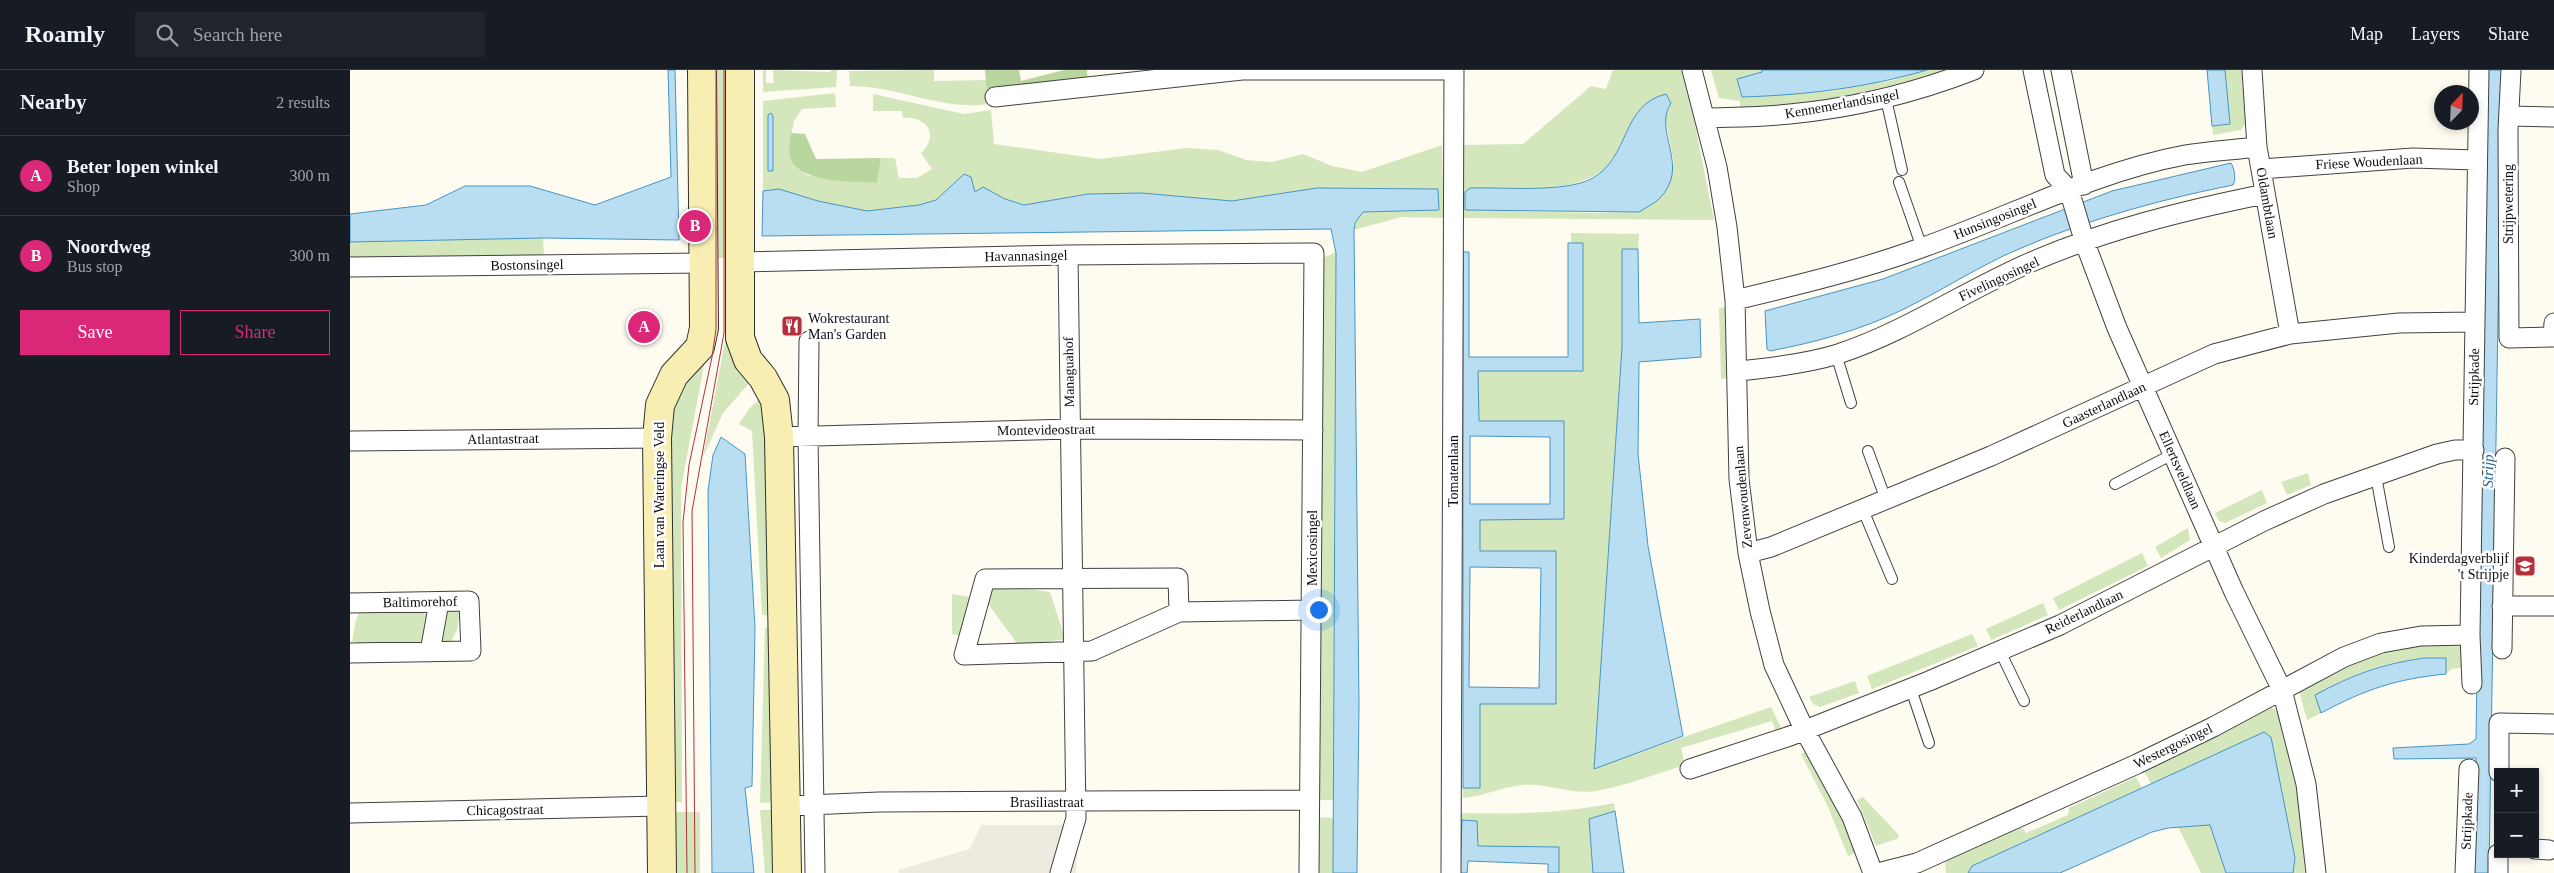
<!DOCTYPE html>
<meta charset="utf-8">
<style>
:root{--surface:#171b24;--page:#20242c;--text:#f1f3f6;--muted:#9ea1a6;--line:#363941;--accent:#db2777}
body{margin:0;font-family:"Times New Roman",serif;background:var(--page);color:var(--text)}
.controls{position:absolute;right:15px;bottom:15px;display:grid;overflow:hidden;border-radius:0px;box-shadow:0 2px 8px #0003}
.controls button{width:45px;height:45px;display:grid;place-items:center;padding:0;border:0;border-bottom:1px solid var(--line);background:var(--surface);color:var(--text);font:25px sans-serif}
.compass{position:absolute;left:2084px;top:15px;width:45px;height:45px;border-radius:50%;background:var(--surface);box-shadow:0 2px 8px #0003;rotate:23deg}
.you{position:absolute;left:968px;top:539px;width:18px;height:18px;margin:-12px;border:4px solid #fff;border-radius:50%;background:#1a73e8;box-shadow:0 0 0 8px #1a73e833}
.badge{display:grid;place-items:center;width:32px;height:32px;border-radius:50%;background:var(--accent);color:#fff;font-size:16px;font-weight:700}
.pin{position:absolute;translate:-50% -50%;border:2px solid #fff;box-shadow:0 1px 5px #0006}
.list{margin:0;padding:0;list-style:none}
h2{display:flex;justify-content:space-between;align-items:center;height:65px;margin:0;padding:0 20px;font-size:21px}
h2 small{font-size:16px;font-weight:400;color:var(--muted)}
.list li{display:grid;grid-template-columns:32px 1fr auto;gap:15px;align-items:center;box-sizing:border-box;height:80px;padding:0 20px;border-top:1px solid var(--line)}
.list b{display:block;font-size:19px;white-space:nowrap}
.list p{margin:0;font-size:16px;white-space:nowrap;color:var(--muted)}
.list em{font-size:16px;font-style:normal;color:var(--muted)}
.actions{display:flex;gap:10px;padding:15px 20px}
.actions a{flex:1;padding:11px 0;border:1px solid var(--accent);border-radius:0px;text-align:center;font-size:18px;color:var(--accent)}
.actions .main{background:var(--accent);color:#fff}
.icon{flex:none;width:28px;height:28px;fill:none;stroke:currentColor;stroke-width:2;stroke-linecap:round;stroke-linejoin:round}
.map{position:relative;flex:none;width:2204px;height:803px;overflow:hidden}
header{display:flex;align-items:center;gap:30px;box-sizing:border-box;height:70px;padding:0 25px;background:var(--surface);border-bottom:1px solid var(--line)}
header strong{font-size:24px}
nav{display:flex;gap:28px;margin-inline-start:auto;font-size:18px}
.search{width:350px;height:45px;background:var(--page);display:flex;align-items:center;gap:12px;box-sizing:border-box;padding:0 18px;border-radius:0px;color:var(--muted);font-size:19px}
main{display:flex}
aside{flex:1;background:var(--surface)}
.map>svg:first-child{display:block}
</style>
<header>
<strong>Roamly</strong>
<div class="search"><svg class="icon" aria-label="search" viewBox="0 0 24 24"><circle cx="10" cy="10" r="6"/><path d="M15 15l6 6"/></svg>Search here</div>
<nav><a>Map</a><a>Layers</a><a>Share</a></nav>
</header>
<main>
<aside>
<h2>Nearby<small>2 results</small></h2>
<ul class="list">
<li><span class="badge">A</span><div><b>Beter lopen winkel</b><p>Shop</p></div><em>300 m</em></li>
<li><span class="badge">B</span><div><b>Noordweg</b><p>Bus stop</p></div><em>300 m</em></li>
</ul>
<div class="actions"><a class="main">Save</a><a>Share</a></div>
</aside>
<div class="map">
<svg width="2204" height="803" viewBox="0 0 2204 803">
<rect width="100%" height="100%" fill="#fefbf1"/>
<path fill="#d4e6bc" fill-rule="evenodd" d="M360,0H380L379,188H362Z
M413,0H416V13H424L423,0L480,2L481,0H487L486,17L413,22Z
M584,0V11L636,10L637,23L645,33C595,43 551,16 500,16L499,1Z
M1263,0H1331L1343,45L1364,150L1109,148L1113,75L1173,74L1241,16L1256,19ZM1321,33L1315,48L1324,93L1289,142L1244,143L1115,140L1120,118C1161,117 1221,126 1254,99C1266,90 1268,74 1277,64C1290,52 1307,43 1321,33Z
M1361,0H1412V2L1387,9L1392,27L1482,21L1544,10L1577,0H1606L1533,22L1458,35L1390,38V31L1369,28Z
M1875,0H1891L1896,53L1891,60L1863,65L1862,56L1880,54Z
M485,23L486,37L452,39L444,51L439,77L446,97L457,105L471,108L527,113L531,88H545L549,108H567L582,99L571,83C590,65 577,46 553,48L552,41H523V24L614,44L641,40L644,74L750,89L837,78L868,80L896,90L922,92L953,84L982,96L1012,102L1092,75L1094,148L1051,147L1004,160L1005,153L1013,142L1089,140L1088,119L967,118L882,131L792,123L738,124L674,135L655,129L633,117L614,131L603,114L586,130L569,135L517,141L417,120L413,121V31Z
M1221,163L1289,164L1288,179H1272V277L1244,698L1421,637L1433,662L1427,664L1422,651L1331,678L1335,695C1306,704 1275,716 1246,721C1221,725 1197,713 1173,715C1152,717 1134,726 1113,728V718H1130V634H1206V481H1130V449H1214V351H1128V301H1233L1232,173H1221Z
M193,168L194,186L0,189V172Z
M986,182L983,730H969L971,189Z
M1376,237L1379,308L1371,309L1369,238Z
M377,262L402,310L373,343L353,387Z
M357,279L331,418L332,732H319V328Z
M416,322L424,546L412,545L402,361L389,354L399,339Z
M1958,403L1961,415L1937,425L1931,412Z
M1912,420L1917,433L1875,453L1869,451L1865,443Z
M1838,458L1840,470L1811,488L1805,477Z
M1792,483L1798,496L1709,540L1703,528Z
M643,515L700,522L715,569L669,576L636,531Z
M602,524L621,527L613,567L602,564Z
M1693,533L1698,545L1641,570L1636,559Z
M12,536L59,539L79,545L71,577L27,578L2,571L6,550Z
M95,539L110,543L107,560L100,573L85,570Z
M425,555L427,732L410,733L415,558Z
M1622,564L1628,576L1522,619L1517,606Z
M2059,574H2106L2112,578L2116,597L2101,599L2096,604V588C2045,587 2009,601 1965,625L1971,643L1957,650L1949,621L1996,593Z
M1505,611L1509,623L1470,637L1463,634L1459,627Z
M1917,638H1923L1931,644L1949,722L1955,803H1943L1945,788L1914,663L1801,714L1794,701Z
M1458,680L1488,739L1505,783L1498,786L1478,737L1451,684Z
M1786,707L1792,718L1622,796L1618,803H1596L1595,793L1601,787L1671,757L1676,763L1718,745L1719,738Z
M1513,727L1548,764L1549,768L1526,776L1507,730Z
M1264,733L1265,741L1239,749L1243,803H1209L1208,777L1126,776L1112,750L1110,803L1108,743C1162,744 1210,744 1264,733Z
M410,740H427L428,803H415Z
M318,742H350V803H319Z
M968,747L983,748V803H968Z
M1860,755L1876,803H1851L1828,757Z"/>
<path fill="#b8d69d" d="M635,0H669L671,11L714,0H737L738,12L637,23Z
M441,63L455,64L466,89L531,88L527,113C505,111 448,114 440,87C438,79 440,71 441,63Z"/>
<path fill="#eeeae0" d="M631,755H729L726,803H549L548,800L620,779Z"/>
<path fill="#b9def1" stroke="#4695c3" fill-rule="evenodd" d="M318,0H325L329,170L193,168L0,172V144L76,135L115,116H180L245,135L321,107Z
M1412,0H1577C1516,18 1455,25 1392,27L1387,9L1412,2Z
M1857,0H1875L1880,54L1862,56Z
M2136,0H2152L2139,803H2124L2126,688L2044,689L2043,678L2119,674L2126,669Z
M1316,24L1321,33C1302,62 1342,96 1309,129C1304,134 1295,138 1289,142L1115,140V122L1120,118C1153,117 1213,123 1241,109C1281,88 1270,35 1316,24Z
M421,43L423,46V101H418V45Z
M1881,93C1885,99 1886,110 1883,115C1803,131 1725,153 1651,187C1618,203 1587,223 1554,239C1511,260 1467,272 1420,281L1417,279L1415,241L1533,209L1762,121Z
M614,104L621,107L625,122L633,117L655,129L674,135L738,124L792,123L882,131L967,118L1088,119L1089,140L1013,142L1005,153L1004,160L1009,635L1007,803H983L986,183L981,159L412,166L413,121L429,119L468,131L517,141L569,135L586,130Z
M1218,173H1233V301H1128L1129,351H1214V449L1130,450V481H1206V634H1130V718H1113V182H1119V287H1218ZM1120,366L1200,367V434H1120ZM1120,497L1191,498L1189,618L1119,617Z
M1272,179H1288L1289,253L1350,249L1351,287L1289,292L1288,384L1298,476L1333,666L1244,699L1272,277Z
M371,367L395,384L405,558L402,716L395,718L404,803H362L358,421L363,385Z
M2074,588H2096V604C2046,609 2016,619 1971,643L1965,625C2002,605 2031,594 2074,588Z
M1914,662L1921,667L1945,788L1943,803H1876L1860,755L1818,758L1802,762L1710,803H1618L1622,796Z
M1265,741L1274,803H1243L1239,749Z
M1112,750L1127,751L1128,776L1209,777V803H1198V794L1118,791L1117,803H1110Z"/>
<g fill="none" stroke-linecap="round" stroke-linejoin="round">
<g stroke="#414141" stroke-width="12">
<path id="lane" d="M1536,29L1552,100
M1549,112L1572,178
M1486,284L1501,333
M1518,381L1536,430
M2026,406L2039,477
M1765,414L1823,384
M1513,440L1542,509
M1650,581L1674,631
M1561,619L1579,673"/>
</g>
<g stroke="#414141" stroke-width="21">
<path id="street" d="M1342,0L1367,97L1377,157L1385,230L1389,409L1398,483L1410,541L1424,595L1454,659L1502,747L1523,803
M1683,0L1705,105L1719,120L1735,173L1767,258L1884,522L1932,620L1956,714L1966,803
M1711,0L1734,115
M1902,0L1907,77L1940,264
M2161,0L2158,60L2159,268L2203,267L2204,253
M645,27L892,0H1104L1101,803
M2160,46L2204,47
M1356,48C1384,47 1412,47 1440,44C1503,38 1565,23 1624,0
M1911,99L2063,88L2126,90
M389,192L718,185L964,183L959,803
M0,197L353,193
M1385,230C1448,215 1510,200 1571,178C1659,147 1744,102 1835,85C1859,81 1883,80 1907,77
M459,271L458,367L465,803
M1387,301C1420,298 1456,294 1488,284C1555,262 1615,221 1679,193C1754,160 1836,140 1915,124
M429,367L720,359L963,360
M0,371L307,368
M1398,483L1421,477L1641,386L1864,284L1940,264L2049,253L2125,252
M828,508L829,542L742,581L614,585L635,509Z
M0,533L119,531L121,581L0,583
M2152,536H2204
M829,542L962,540
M2152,579L2155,388
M80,582L89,532
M2122,614L2120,565L2129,0
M1340,699L1440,666L1579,611L1710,555L1914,451L1974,424L2087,384L2105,380H2124
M2149,702V653L2204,654
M435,736L529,732L959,730
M0,743L310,736
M2185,779L2199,780
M710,803L726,748L718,185
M1528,803L1567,793L1787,694L1863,657L1994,587L2031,573L2071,566L2120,565
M2115,803L2119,699
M2148,803V784"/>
</g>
<g stroke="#303030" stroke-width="30">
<path id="secondary" d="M390,0V268L398,290L413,308L425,330L429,367L437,803
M312,803L307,368L310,335L324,305L350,277L354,258L352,0"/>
</g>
<use href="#lane" stroke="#fff" stroke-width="10"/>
<use href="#street" stroke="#fff" stroke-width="19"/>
<use href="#secondary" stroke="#f9eeb1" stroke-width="28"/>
<path stroke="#b4313c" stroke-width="1" d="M337,803L333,452L339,395L362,287L366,259V0
M345,803L342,441L374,263V0"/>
</g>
<defs>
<g id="restaurant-square" transform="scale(1.125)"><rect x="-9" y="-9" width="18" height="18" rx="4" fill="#b4313c" stroke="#fff"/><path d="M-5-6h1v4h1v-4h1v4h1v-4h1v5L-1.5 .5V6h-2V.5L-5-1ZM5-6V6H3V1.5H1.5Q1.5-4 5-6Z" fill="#fff"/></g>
<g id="school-square" transform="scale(1.125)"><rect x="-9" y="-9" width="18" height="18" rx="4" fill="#b4313c" stroke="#fff"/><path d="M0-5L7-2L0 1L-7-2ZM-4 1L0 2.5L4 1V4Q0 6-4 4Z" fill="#fff"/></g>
</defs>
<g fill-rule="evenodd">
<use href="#restaurant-square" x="442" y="256"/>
<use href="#school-square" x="2175" y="496"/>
</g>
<g text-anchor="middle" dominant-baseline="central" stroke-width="5" stroke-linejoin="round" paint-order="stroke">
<g font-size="14" fill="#0e0e0e" stroke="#fff">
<text transform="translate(1492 34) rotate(-10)">Kennemerlandsingel</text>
<text transform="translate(2019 92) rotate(-3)">Friese Woudenlaan</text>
<text transform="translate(1917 133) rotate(80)">Oldambtlaan</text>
<text transform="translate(2158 134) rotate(-90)">Strijpwetering</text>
<text transform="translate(1645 149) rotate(-22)">Hunsingosingel</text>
<text transform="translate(676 186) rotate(-1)">Havannasingel</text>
<text transform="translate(177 195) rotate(-1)">Bostonsingel</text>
<text transform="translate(1649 209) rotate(-25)">Fivelingosingel</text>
<text transform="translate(719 302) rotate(-91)">Managuahof</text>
<text transform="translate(2124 307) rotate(-89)">Strijpkade</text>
<text transform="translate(1754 335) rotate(-25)">Gaasterlandlaan</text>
<text transform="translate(696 360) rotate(-1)">Montevideostraat</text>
<text transform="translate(153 369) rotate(-1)">Atlantastraat</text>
<text transform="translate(1830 400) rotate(66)">Ellertsveldlaan</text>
<text transform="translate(1103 401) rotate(-90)">Tomatenlaan</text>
<text transform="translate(309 425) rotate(-90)">Laan van Wateringse Veld</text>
<text transform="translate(1393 427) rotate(-95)">Zevenwoudenlaan</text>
<text transform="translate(962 478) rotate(-90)">Mexicosingel</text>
<text transform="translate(70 532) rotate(-1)">Baltimorehof</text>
<text transform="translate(1734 542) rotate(-26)">Reiderlandlaan</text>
<text transform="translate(1823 676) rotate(-26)">Westergosingel</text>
<text x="697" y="732">Brasiliastraat</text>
<text transform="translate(155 740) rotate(-1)">Chicagostraat</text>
<text transform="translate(2117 751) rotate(-88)">Strijpkade</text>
</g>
<g font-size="14" fill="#0e0e0e" stroke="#fff" text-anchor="start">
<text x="458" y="248">Wokrestaurant<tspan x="458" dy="16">Man's Garden</tspan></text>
<text x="2159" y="488" text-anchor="end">Kinderdagverblijf<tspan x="2159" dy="16">'t Strijpje</tspan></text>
</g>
<g font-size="15" font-style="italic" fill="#216797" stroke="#fff">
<text transform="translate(2138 401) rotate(-89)">Strijp</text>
</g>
</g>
</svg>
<div class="controls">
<button>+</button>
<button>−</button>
</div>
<svg class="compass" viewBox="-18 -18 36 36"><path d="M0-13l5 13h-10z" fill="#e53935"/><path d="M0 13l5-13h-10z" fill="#9ea1a6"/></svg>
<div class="you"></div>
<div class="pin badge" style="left:294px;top:257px">A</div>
<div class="pin badge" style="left:345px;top:156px">B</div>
</div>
</main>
